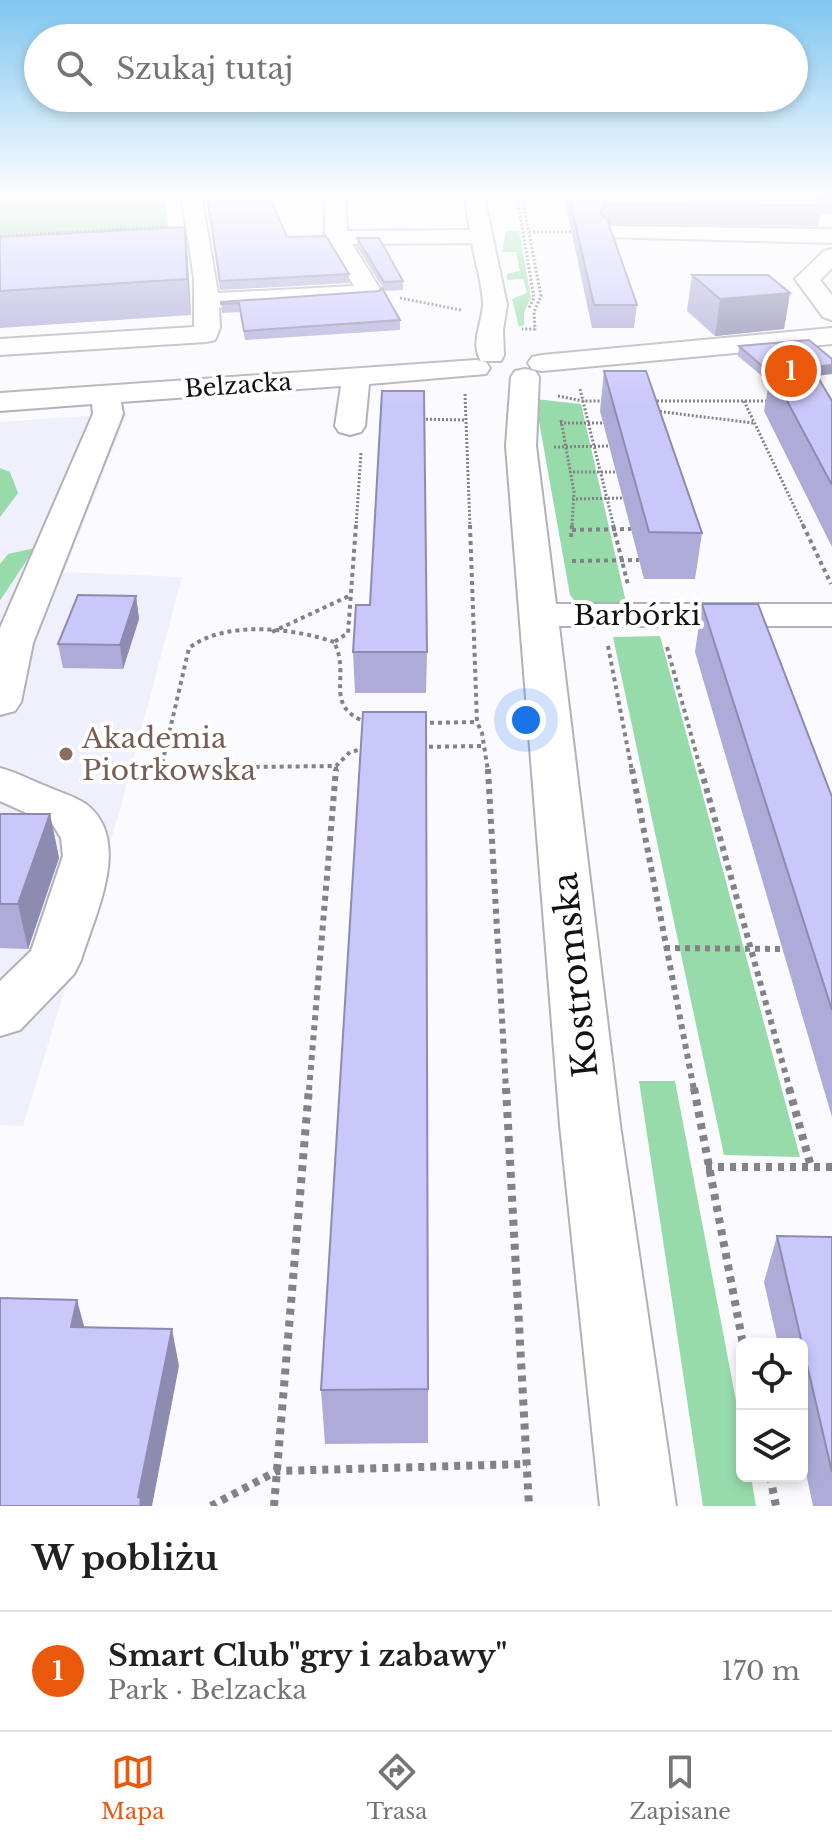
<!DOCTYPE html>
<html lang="pl">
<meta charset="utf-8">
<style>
:root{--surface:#fff;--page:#f6f6f6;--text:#202124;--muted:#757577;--line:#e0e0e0;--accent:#ea580c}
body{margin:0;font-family:"Libre Baskerville",serif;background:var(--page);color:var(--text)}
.controls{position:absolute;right:24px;bottom:24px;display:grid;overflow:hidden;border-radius:12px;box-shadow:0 4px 12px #0003}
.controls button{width:72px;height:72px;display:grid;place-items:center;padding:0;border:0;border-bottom:2px solid var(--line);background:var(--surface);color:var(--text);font:40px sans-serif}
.you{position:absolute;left:526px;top:720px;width:28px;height:28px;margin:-20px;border:6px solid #fff;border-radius:50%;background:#1a73e8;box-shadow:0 0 0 12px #1a73e833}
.badge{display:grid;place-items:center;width:52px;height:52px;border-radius:50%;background:var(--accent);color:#fff;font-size:26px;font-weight:700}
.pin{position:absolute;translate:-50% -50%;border:4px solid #fff;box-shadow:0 2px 8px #0006}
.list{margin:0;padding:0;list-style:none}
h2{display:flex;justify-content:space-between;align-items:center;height:104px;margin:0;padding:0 32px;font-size:34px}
h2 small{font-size:26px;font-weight:400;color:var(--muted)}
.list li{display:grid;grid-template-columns:52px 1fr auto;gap:24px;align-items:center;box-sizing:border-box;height:120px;padding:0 32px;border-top:2px solid var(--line)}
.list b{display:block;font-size:30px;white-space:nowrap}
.list p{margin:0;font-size:26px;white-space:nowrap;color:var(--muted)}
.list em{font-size:26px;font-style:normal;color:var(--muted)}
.icon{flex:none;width:44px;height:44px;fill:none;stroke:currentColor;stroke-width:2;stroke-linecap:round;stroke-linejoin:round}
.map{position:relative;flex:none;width:832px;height:1506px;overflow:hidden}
.search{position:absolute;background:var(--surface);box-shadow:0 4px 12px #0003;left:24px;right:24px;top:24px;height:88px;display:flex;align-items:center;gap:20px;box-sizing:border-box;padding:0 28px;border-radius:44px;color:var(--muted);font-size:30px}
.sheet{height:224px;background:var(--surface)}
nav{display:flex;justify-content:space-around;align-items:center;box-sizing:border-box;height:112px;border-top:2px solid var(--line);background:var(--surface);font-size:22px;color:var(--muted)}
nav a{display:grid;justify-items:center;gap:4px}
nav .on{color:var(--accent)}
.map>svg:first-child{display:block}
</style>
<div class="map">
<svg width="832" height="1506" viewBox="0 0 832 1506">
<rect width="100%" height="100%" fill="#fafaff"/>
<path fill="#f0effc" d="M127,413L64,572L182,577L119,813L23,1126L0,1125V422Z"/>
<path fill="#97dbab" d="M42,196H165L171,253L0,304V199Z
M506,231H519L531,297L524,313V325L519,327L512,299L527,293L523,279L507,280V274L520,271L516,252H502Z
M535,399L581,404L628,611L577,604L570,595Z
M0,468L10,472L18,493L0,517Z
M35,548L1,599L0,600V564L8,554Z
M660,636L800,1157L724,1155L613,637Z
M639,1081H675L742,1432V1476H751L756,1506H703Z"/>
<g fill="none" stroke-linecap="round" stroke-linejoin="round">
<g stroke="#b1b1b8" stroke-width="4">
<path id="minor" d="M184,196H200L202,199L218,293L354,286L325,236V196H345L347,231L470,230L464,196H484L507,305L503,330L504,355L501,361H481C470,344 482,323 483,305C483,286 475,262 472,243L352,244L382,292L379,297L219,308L220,328L215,340L206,342L0,355V339L194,327V279L182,199Z
M612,226L832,229V243L604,237L601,232L604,227Z
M832,249V268L820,280L832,295V320L823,317L795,279L824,251Z
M832,328V344L542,371L532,369L528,363L532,357L542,355Z
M476,360L486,362L490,368L486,374L369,384L365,426L361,432L350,435L339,432L335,426L341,386L121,402L123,414L33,643L21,702L15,711L0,715V628L93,414L92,404L0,411V393Z
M525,369L535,371L539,377L536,446L556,604H832V626H559L620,1125L676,1506H600L560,1125L506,446L511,377L515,371Z
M0,768C16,772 30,780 46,786C59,792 74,796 86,804C133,840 95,914 81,960L74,974L20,1030L0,1036V981L31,951L63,856L61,838L53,825L0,801Z"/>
</g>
<path stroke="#838286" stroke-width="3" stroke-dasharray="2 2" stroke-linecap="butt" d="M517,196L534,298L529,308
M522,196L541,296L534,312L535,329H522
M529,232H576
M0,236L165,227
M400,298L461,310
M580,389L614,527
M465,394L470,527
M558,396L583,401H607
M649,401H771
M744,401L804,527
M656,411L753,423
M418,419L465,420
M561,420L574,492L572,527
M560,423H603
M554,447L609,446
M569,472H616
M572,499L623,498
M356,527L361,453"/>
<path stroke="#838286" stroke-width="4" stroke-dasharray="4 4" stroke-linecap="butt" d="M356,525L348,633L334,642C352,677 321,706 368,723
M470,525L477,722L482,733L488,771
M613,525L628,585
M803,525L831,584
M572,530L631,529
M571,537L572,525
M572,561L639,560
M272,632L351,595
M334,642C293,628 225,620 189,648L161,768L336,766L350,752L363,749
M608,646L632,771
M667,647L701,771
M422,723L477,722
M421,747L484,746
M336,771V766"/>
<path stroke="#838286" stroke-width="6" stroke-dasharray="5 5" stroke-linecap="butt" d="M488,769L506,1090
M632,769L694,1090
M701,769L790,1090
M665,948L780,949
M309,1090L336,769"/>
<path stroke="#838286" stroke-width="8" stroke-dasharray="6 6" stroke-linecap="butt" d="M506,1088L529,1506
M694,1088L743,1344
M789,1088L811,1167
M706,1167H832
M770,1476L776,1506
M211,1506L277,1471L527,1464
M274,1506L309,1088"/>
<use href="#minor" fill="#fff" fill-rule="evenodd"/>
</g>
<path fill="#aeabd8" d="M207,196L287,237L349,274V283L220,290Z
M564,196H832V214H821L818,226L609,224L637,305L634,328H592Z
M185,227L191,315L0,328V237Z
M357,238L403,281V290L385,291L357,247Z
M692,275L790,293L784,329L715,336L687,311Z
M221,302L400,320V330L245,340L240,312L222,313Z
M739,346L817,376L832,401V547L764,411L769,382L738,356Z
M604,371L702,533L695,579H644L600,411Z
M136,596L139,619L123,669L63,668L58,644Z
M702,604L832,797V1117L695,652Z
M370,605L427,652L426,693H355L353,652Z
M0,814H50L59,858L28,949L0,948Z
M777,1236L832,1237V1506H813L802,1454V1344H778L764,1282Z
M428,1389V1443L325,1444L321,1390Z"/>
<path fill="#8d8bb0" d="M185,227L188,261L191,315L187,279Z
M790,293L784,329L715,336L720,299Z
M832,365V374L776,381L771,372Z
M136,596L139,619L123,669L120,645Z
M50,814L59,858L28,949L18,904Z
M77,1300L87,1337L71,1327Z
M172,1329L179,1366L152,1506H140L138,1497Z"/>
<path fill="#cac7fb" stroke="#8d8bb0" stroke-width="2" d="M207,196H269L287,237L326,236L349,274L220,281Z
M569,196H814L822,205L605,204L600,213L607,219L637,305H594Z
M185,227L187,279L0,291V237Z
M357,238H379L403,281L384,282Z
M692,275H768L790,293L720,299Z
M382,288L400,320L244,331L239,303L221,304V302L379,291Z
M809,340L832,359V365L769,372L739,346Z
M604,371H646L702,533L649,532Z
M771,371H814L832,401V485Z
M382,391H424L427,652H353L356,605H370Z
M78,595L136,596L120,645L58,644Z
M702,604H758L832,797V1010Z
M363,712H426L428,1389L321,1390Z
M0,814H50L18,904H0Z
M777,1236L832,1237V1472Z
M0,1298L77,1300L71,1327L172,1329L138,1497L141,1498L140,1506H0Z"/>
<linearGradient id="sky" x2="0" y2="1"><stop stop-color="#7fc6ef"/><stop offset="0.48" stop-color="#fdfdff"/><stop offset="1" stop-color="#fdfdff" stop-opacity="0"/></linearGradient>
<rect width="832" height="407" fill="url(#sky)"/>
<circle fill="#8d6e63" stroke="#fff" stroke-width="3" cx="66" cy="754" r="8"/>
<g text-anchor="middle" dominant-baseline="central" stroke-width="8" stroke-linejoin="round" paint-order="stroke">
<g font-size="24" fill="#121114" stroke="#fff">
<text transform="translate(238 385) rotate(-4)">Belzacka</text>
</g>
<g font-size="28" fill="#121114" stroke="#fff">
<text x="637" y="615">Barbórki</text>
</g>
<g font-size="28" fill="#785e54" stroke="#fff" text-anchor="start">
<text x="82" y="738">Akademia<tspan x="82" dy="32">Piotrkowska</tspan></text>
</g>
<g font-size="34" fill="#121114" stroke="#fff">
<text transform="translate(575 975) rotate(-96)">Kostromska</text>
</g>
</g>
</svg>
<div class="controls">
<button><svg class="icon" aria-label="locate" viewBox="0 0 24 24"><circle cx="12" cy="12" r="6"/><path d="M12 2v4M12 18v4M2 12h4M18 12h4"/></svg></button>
<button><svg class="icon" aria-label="layers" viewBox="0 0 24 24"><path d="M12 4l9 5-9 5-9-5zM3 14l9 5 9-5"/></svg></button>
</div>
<div class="you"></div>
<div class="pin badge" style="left:791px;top:371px">1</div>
<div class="search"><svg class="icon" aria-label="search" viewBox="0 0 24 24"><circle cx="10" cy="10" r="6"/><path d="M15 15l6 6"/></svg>Szukaj tutaj</div>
</div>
<section class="sheet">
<h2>W pobliżu<small></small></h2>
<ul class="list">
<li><span class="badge">1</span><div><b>Smart Club&quot;gry i zabawy&quot;</b><p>Park · Belzacka</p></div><em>170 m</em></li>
</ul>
</section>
<nav>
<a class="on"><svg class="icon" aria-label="map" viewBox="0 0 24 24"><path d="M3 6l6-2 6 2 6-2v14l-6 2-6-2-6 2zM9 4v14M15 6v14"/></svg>Mapa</a>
<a><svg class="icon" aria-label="directions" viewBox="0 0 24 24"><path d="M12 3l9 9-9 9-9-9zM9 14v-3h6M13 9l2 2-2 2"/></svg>Trasa</a>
<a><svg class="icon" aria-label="saved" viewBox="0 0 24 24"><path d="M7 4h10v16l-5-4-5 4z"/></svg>Zapisane</a>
</nav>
